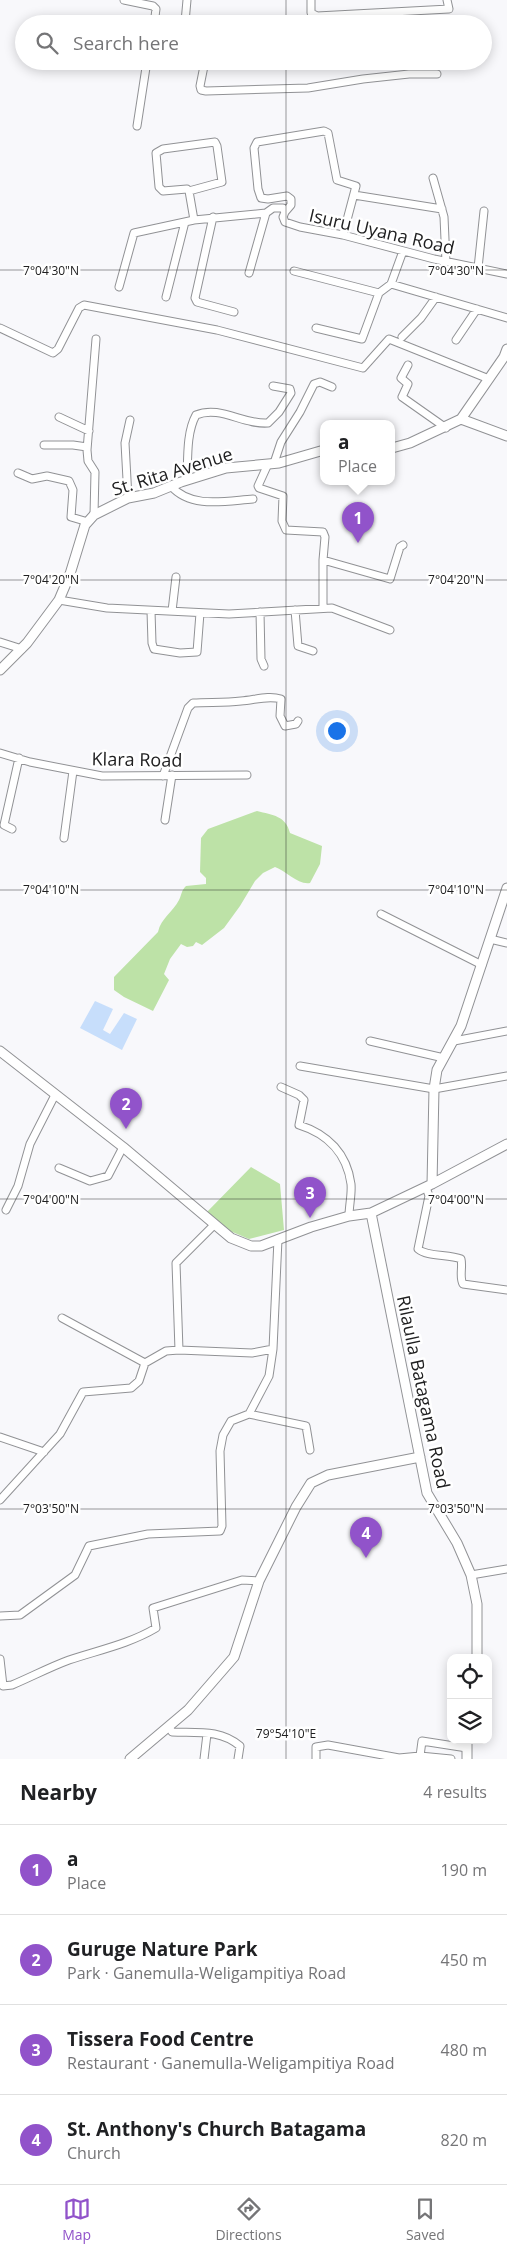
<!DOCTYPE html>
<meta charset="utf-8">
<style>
:root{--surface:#fff;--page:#f2f2f2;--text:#202124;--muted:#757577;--line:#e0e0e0;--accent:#9153ca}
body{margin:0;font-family:"Open Sans",sans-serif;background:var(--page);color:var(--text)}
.controls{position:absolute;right:15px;bottom:15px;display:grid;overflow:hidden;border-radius:10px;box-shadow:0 2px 12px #0003}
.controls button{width:45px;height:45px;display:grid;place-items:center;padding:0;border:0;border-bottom:1px solid var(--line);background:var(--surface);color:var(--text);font:25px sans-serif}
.you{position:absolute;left:336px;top:730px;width:18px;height:18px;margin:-12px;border:4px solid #fff;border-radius:50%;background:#1a73e8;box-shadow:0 0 0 8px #1a73e833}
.badge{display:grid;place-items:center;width:32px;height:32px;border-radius:50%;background:var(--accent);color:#fff;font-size:16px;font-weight:700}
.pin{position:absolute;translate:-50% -41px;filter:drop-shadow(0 1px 2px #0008)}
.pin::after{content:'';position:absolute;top:26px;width:18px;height:15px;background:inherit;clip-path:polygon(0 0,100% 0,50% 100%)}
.popup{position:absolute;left:320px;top:420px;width:75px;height:65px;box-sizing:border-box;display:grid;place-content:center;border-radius:10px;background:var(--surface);filter:drop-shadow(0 1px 4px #0005);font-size:16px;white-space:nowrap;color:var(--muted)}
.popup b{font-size:19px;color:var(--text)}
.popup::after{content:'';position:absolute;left:50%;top:100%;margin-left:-10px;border:10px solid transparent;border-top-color:var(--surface)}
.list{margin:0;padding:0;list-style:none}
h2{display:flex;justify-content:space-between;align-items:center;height:65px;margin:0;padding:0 20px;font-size:21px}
h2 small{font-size:16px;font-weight:400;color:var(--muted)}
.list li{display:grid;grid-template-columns:32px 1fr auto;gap:15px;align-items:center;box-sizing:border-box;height:90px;padding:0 20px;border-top:1px solid var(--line)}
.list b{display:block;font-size:19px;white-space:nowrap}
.list p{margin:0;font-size:16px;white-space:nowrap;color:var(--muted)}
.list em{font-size:16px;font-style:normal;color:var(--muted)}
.icon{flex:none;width:28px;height:28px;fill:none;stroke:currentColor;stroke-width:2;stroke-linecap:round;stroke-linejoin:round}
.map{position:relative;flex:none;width:507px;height:1759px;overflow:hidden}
.search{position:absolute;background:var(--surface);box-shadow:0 2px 12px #0003;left:15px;right:15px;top:15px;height:55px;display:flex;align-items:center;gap:12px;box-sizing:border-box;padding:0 18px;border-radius:28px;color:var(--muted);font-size:19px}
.sheet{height:425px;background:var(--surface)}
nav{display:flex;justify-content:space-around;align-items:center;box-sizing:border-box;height:70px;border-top:1px solid var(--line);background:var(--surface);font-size:14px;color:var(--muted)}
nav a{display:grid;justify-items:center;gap:2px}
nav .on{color:var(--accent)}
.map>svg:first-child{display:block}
</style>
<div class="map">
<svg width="507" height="1759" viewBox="0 0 507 1759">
<rect width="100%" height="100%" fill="#f8f8fb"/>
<path fill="#bde2a7" d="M257,811C273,815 286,816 290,833L322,846L320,864L310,883C298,885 286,871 275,867L263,873L255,881L240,906L224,928L202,945L196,942L193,946L187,947L181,944L170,959L164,974L169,980L153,1011L124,997L114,990V977L158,932C161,918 173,912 179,900C182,894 181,891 186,886L206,884V878L200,872L201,838L208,829Z
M251,1167L280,1184L284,1230L249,1239L230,1231L206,1213Z"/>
<path fill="#c7defb" d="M95,1001L113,1009L103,1030L110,1034L124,1013L137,1019L122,1050L80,1028Z"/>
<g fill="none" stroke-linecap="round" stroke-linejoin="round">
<g stroke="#919295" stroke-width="9">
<path id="minor" d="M124,0L153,6L156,9L154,24
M187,0L185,22L189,24
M311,0V13L317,16L449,9L447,0
M205,61L200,86L201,90L206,91L308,88L363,79L409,74H437
M137,126L147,61
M433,178L444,217L446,262
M189,191L222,182L217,146L215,142L163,149L156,153L159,187L163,191L187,189L189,191L194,220L266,213L273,208H283L285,212L283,217L285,222L300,227L343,235L434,259L507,274
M354,195L442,209
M285,212L291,205V199L287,196L268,199L261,198L258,189L254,148L257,142L324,131L328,133L337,180L356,186L343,235
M213,217L195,298L197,302L234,312
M478,268L484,211
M294,271L379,293L391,284L507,318
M249,273L266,213
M391,284L403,251
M119,287L134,233L194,220
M166,297L185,222
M0,328L53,353L58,349L79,308L84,305L217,330L363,368L389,339L489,379
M316,328L362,339L379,293
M402,337L421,318L436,297
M456,340L477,309
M408,365L401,378L408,384L402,397L446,428
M59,417L89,431
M44,445H73L87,447
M274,463L281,442L300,412L314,384L320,382L332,387
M268,464L258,486L259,488L283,496L282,521L286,530L323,532L325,537L323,560
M18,473L32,479L47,476L69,481L73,490L71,517L88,522
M187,480C188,460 186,433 196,415C220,405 243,425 268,423L279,412L291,393L290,389L273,386
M171,486C191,509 225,501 253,499
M128,498L125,443L130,420
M94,515L95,472L88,461L87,450L96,339
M59,600L107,608L229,614L332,608L390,630
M323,608V560L390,579L400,547L403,545
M295,610L298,646L313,651
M151,611L152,643L154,649L180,653L197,652L200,613
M172,611L176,577
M260,612L261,659L264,666
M0,642L22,649
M0,753L30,762L102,776L247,775
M163,776L188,708L193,703C209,702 225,703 241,701C255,700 268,695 281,699L280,716L285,726L296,724L298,721
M165,820L172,775
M12,829L4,825L19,758
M64,838L73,771
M381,914L482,965
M490,939L507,943
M370,1041L444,1058
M454,1041L507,1031
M300,1066L434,1089L507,1076
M281,1087L299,1095L304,1100L299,1125C328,1134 347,1154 351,1184C352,1194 349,1206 349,1216
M59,1168L90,1181L108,1176L123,1147
M426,1187L429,1196L418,1249C427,1257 449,1254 461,1259C463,1267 459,1277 463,1284L507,1290
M6,1210L18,1186L30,1144L55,1095
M62,1318L145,1363
M179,1350L176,1263L214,1225
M249,1414L306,1426L310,1450
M0,1437L44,1452
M0,1500L60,1434L83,1392L131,1388L139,1381L145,1363L166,1351L179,1350L252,1353L273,1349L278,1239
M471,1575L507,1569
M0,1616L20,1615L75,1575L89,1546L148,1534L220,1531L222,1526L220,1451L223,1435L231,1421L249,1414L269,1376L273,1349
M0,1659L3,1686L12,1685C31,1677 50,1667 69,1660C99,1650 129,1644 156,1628L153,1608L242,1580L259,1581
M169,1727L172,1732C197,1733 220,1729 240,1746L238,1759
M420,1756L422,1741L467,1748
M204,1759L207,1734
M316,1759V1747L328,1745L399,1758L420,1756L451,1759"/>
</g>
<g stroke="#919295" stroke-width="11">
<path id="tertiary" d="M461,419L507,436
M392,448L410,443L461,419L504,357L507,349
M0,670L27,643L59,600L70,574L85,525L94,515L128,498L154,493L181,482L226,468L279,463L324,450
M0,1051L123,1147L231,1238L251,1246H261L311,1227L349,1216L371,1213L432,1184L507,1144
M432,1184L434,1089L437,1070L461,1026L507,888
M371,1213L427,1493L457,1543L471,1575L477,1604V1658
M130,1759L188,1710L234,1657L259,1581L296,1507L311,1483L328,1475L420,1457
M467,1759V1740"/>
</g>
<use href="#minor" stroke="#fff" stroke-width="7"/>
<use href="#tertiary" stroke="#fff" stroke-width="9"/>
</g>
<path fill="none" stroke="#202021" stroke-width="1" stroke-opacity="0.45" d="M286,0V24M286,61V1759M0,270H507M0,580H507M0,890H507M0,1199H507M0,1509H507"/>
<g text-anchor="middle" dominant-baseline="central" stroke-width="5" stroke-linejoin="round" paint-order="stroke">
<g font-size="18" fill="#202021" stroke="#fff">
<text transform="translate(382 231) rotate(13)">Isuru Uyana Road</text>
<text transform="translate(172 471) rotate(-17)">St. Rita Avenue</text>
<text transform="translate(137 759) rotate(1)">Klara Road</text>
<text transform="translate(424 1392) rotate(78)">Rilaulla Batagama Road</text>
</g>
</g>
<g font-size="12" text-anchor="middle" fill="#202021" stroke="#fff" stroke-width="5" stroke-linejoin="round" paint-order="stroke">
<text x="51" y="275">7°04'30"N</text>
<text x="456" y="275">7°04'30"N</text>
<text x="51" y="584">7°04'20"N</text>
<text x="456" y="584">7°04'20"N</text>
<text x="51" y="894">7°04'10"N</text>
<text x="456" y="894">7°04'10"N</text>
<text x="51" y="1204">7°04'00"N</text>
<text x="456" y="1204">7°04'00"N</text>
<text x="51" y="1513">7°03'50"N</text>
<text x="456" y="1513">7°03'50"N</text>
<text x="286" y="1738">79°54'10"E</text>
</g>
</svg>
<div class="controls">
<button><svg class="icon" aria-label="locate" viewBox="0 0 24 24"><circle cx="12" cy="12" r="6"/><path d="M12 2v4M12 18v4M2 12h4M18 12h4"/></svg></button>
<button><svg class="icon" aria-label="layers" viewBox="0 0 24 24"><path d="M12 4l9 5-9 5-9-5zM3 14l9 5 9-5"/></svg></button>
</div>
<div class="you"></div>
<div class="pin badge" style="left:358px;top:543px">1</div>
<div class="popup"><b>a</b>Place</div>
<div class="pin badge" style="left:126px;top:1129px">2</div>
<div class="pin badge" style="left:310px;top:1218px">3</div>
<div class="pin badge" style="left:366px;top:1558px">4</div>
<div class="search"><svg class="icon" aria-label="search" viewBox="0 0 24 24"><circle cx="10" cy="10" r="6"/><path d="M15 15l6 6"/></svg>Search here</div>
</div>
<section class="sheet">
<h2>Nearby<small>4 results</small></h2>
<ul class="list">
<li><span class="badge">1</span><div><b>a</b><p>Place</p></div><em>190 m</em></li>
<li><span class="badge">2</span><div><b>Guruge Nature Park</b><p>Park · Ganemulla-Weligampitiya Road</p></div><em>450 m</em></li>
<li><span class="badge">3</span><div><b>Tissera Food Centre</b><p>Restaurant · Ganemulla-Weligampitiya Road</p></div><em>480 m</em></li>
<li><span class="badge">4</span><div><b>St. Anthony's Church Batagama</b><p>Church</p></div><em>820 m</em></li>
</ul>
</section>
<nav>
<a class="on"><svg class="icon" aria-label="map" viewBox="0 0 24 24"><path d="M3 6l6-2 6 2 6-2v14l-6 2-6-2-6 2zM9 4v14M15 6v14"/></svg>Map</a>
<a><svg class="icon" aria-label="directions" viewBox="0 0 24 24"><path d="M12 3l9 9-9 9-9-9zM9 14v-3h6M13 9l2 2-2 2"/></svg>Directions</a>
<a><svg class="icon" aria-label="saved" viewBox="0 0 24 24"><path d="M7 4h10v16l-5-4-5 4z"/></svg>Saved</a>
</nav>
